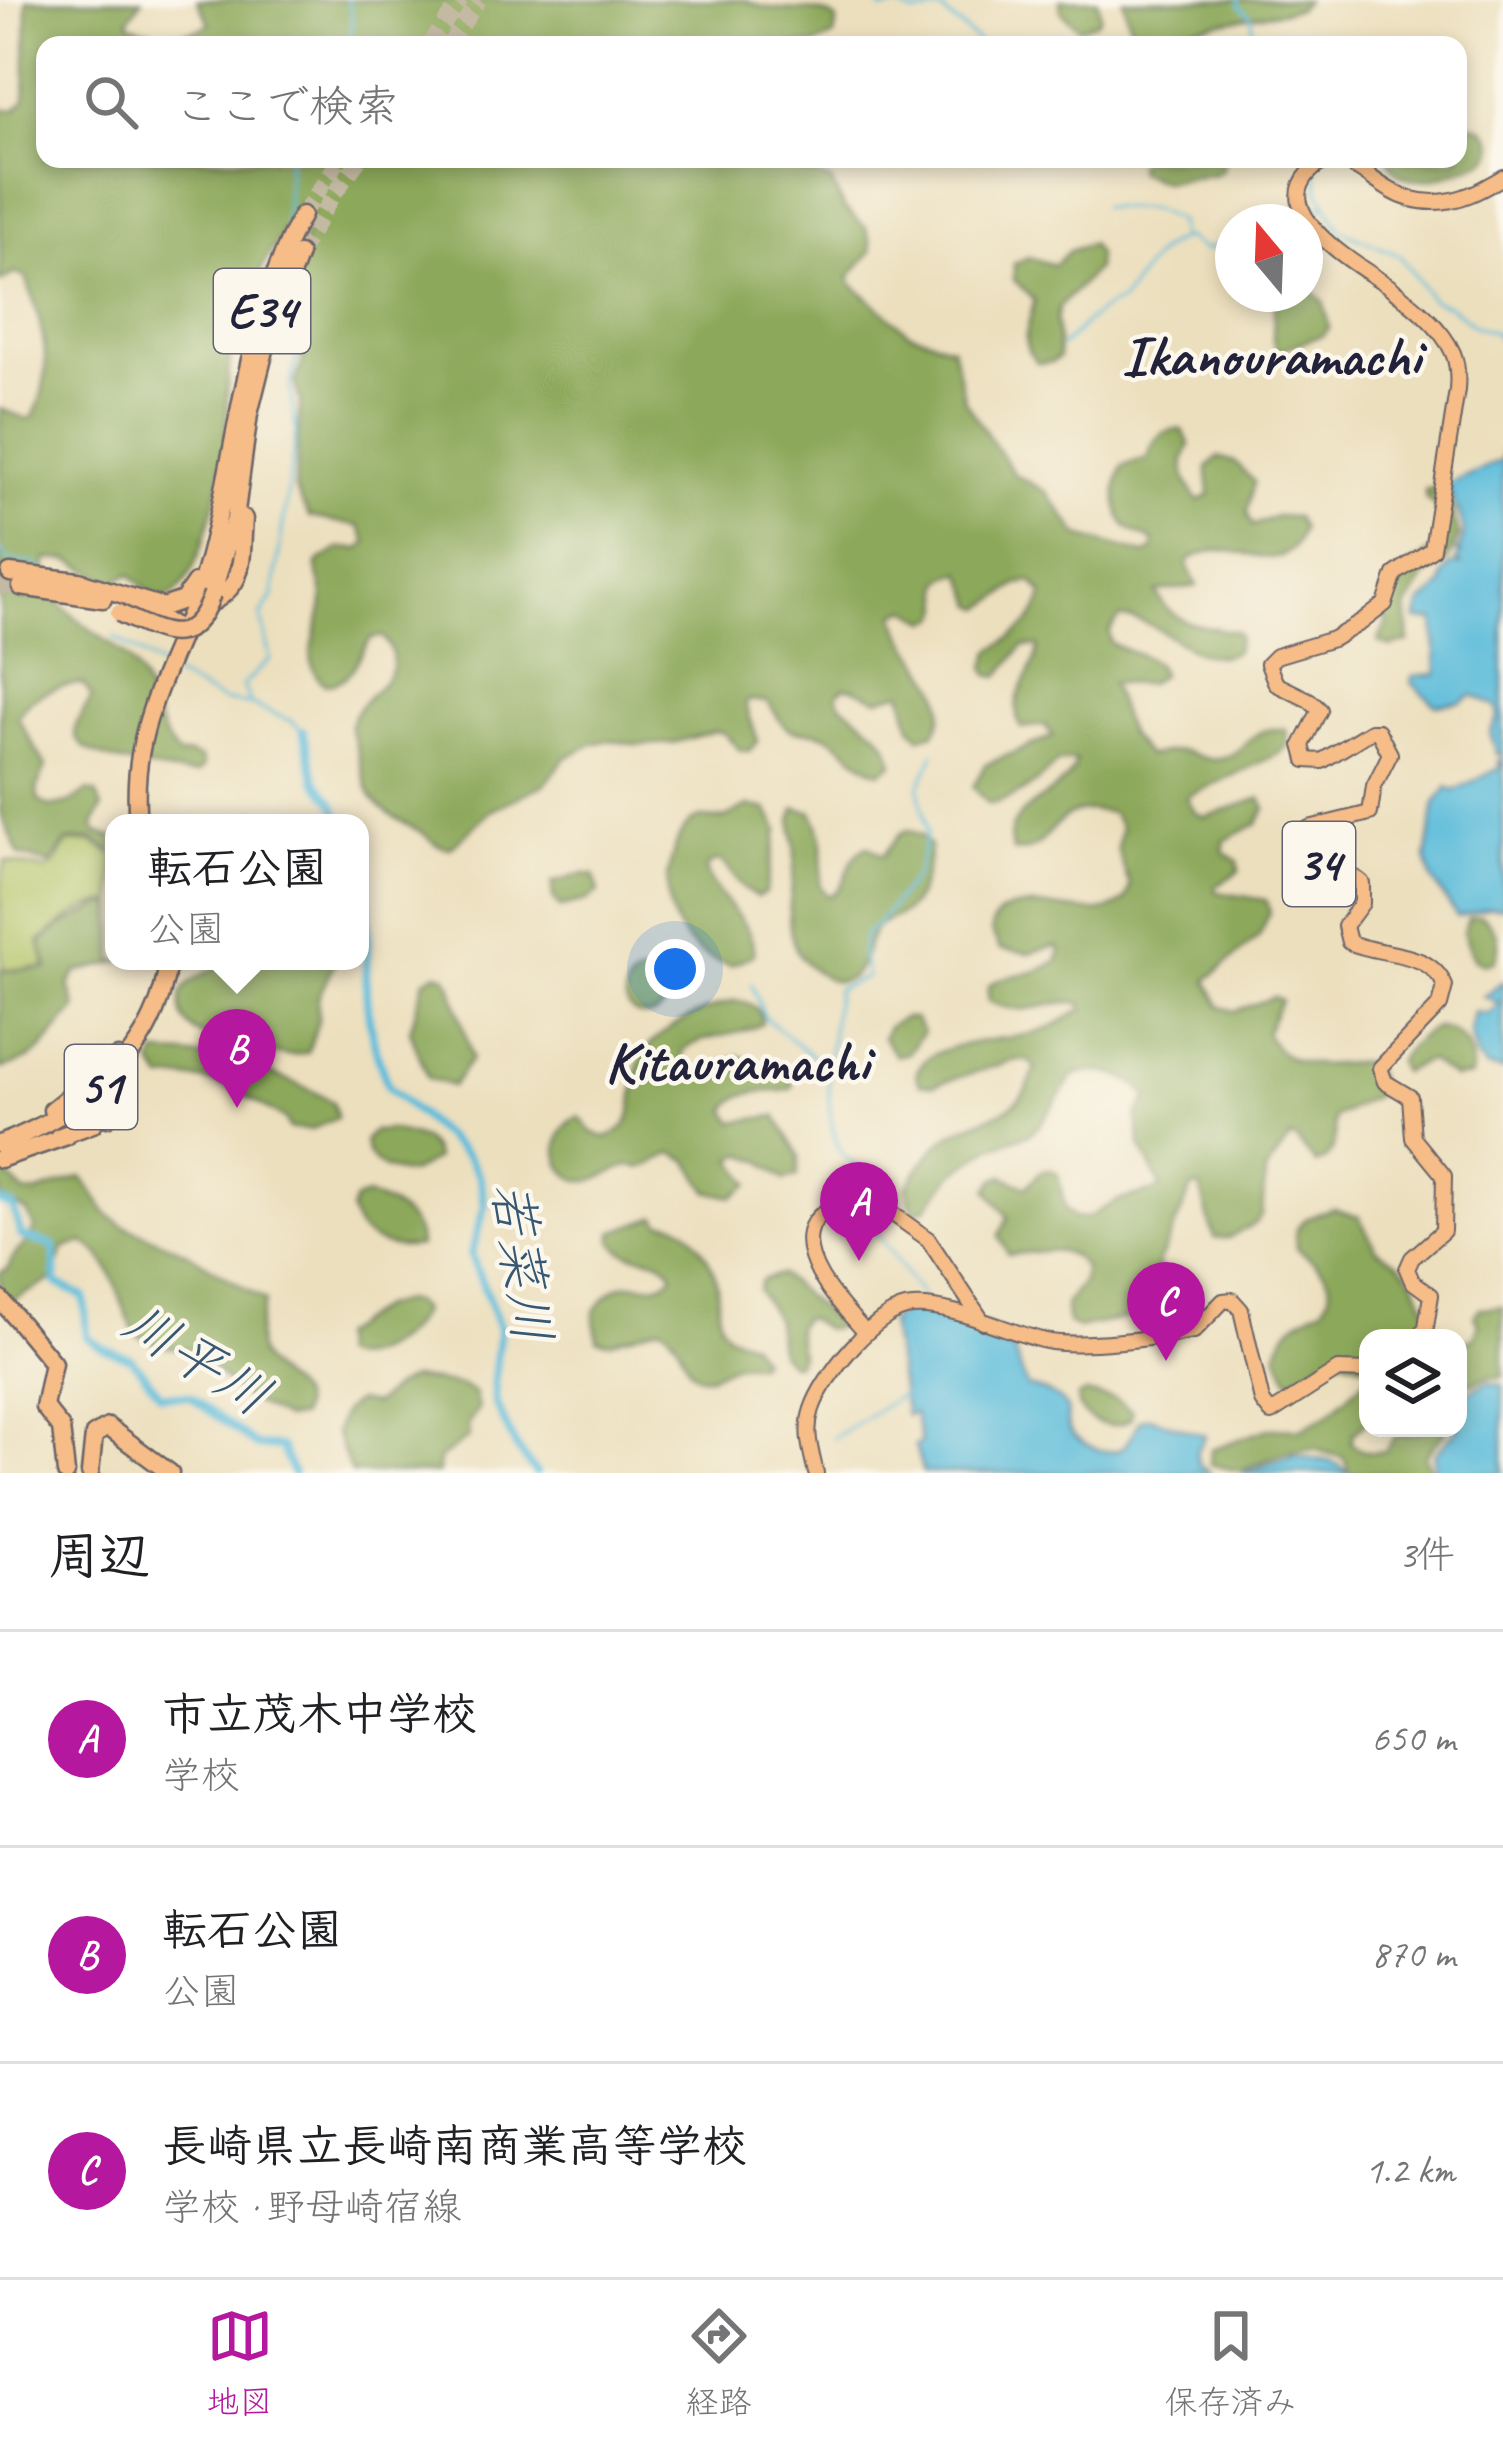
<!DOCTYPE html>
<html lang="ja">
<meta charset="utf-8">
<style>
:root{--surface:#fff;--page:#f2f2f2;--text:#202124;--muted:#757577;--line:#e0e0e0;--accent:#b5179e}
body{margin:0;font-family:Caveat,"Klee One",sans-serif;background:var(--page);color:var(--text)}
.controls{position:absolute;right:36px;bottom:36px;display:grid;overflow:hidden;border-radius:24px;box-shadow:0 6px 18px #0003}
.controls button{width:108px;height:108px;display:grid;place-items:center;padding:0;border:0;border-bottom:3px solid var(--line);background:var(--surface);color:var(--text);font:60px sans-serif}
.compass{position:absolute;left:1215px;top:204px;width:108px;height:108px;border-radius:50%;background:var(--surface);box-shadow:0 6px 18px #0003;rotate:341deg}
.you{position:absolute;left:675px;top:969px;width:42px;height:42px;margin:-30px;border:9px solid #fff;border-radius:50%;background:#1a73e8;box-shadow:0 0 0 18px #1a73e833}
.badge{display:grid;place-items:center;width:78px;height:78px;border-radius:50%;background:var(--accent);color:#fff;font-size:39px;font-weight:700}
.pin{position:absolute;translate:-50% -99px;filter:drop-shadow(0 3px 6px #0008)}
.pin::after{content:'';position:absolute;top:63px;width:42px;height:36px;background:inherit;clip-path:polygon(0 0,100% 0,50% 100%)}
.popup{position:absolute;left:105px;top:814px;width:264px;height:156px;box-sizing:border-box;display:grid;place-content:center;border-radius:24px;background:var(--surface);filter:drop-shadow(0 3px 9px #0005);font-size:39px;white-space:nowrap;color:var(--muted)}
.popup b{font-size:45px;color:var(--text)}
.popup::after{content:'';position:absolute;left:50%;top:100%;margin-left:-24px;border:24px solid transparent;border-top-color:var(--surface)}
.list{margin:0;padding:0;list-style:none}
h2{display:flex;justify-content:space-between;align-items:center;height:156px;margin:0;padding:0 48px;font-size:51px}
h2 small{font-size:39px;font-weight:400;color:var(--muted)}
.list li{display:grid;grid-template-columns:78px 1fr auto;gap:36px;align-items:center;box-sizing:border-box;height:216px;padding:0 48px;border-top:3px solid var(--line)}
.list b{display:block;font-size:45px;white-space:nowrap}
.list p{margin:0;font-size:39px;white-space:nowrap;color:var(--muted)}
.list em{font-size:39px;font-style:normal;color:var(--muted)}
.icon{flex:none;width:66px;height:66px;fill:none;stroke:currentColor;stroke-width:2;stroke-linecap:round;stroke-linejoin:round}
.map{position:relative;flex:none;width:1503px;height:1473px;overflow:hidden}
.search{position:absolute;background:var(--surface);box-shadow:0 6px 18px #0003;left:36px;right:36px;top:36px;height:132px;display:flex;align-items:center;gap:30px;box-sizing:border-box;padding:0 42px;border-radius:24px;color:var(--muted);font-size:45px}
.sheet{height:804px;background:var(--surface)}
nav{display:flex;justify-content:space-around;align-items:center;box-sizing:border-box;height:168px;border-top:3px solid var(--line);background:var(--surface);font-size:33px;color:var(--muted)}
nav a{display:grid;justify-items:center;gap:6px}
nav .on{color:var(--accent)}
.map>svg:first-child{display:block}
</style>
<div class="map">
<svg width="1503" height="1473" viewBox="0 0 1503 1473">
<rect width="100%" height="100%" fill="#fbf7ec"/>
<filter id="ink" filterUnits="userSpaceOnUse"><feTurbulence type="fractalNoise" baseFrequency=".00833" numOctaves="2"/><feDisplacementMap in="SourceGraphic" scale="24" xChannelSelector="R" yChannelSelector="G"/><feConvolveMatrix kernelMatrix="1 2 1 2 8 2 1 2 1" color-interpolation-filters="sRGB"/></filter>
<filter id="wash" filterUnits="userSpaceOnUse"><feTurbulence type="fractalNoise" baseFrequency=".004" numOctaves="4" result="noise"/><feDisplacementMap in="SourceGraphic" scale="48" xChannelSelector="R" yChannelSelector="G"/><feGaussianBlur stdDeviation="2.7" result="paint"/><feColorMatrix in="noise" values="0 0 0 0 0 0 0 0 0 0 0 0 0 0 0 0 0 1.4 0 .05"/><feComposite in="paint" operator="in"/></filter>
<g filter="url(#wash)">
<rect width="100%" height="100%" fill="#ecdfbd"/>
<path fill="#b1c265" stroke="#6a7250" stroke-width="3" d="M91,842L114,855V903C89,899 58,926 39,942L46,967L2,970L0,892L5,861L46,870L56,863L67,843Z"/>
<path fill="#8ca85a" stroke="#57654a" stroke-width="3" d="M27,0H142L129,18L130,24C152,34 188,38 210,24L197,0H745C779,18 810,1 837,20L834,36L815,45H45V159H774C787,171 814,173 831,181L844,208L866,228L871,242V252L849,277L852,284L908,332L952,347L965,401L1014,474L1047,492L1079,536L1144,554L1152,552L1154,541C1145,536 1133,534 1126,526C1113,512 1115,482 1123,466L1148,458C1153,439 1162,428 1183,430L1190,446C1177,465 1185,484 1199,501L1210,494L1207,468L1218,457L1235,462L1254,482L1247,513L1253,526L1276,516L1295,517L1302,528C1288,578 1251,550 1219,550C1209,550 1199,555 1190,559L1188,567L1197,586L1156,592C1171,626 1204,626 1236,632L1239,636L1236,651C1195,673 1161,614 1119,618L1109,631L1110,642C1126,655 1156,652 1161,675L1148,684L1111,683L1128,733L1147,756C1156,755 1168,751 1177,751C1195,751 1207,765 1226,757C1253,747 1250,724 1286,730L1288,745L1278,754L1187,797L1195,813L1205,817L1261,798L1266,808L1257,824L1225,840L1223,851L1238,861L1239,871L1215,887L1217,892L1266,900L1270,912L1259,936L1207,980L1220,1007L1235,1011L1275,997L1281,1000L1265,1033C1287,1072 1324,1065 1362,1062L1377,1074L1380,1093L1334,1118C1334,1138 1339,1155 1316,1164L1295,1138H1290L1265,1172L1262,1215L1254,1224L1228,1238H1214L1200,1187L1192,1188L1158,1264L1164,1297C1140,1323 1111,1319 1078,1328L1068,1323L1065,1305L1083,1282L1084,1267C1063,1239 1038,1255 1008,1254L999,1237L1008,1217L988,1190L994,1180L1003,1176L1027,1187L1041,1171L1052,1170L1058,1174L1065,1208L1075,1218H1087L1117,1201L1158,1190L1161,1186L1141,1147L1137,1116L1148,1098C1134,1075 1099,1067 1074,1075L1038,1127L1029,1134L990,1148L955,1172L925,1209L916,1211L910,1204L907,1186C918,1170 934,1145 950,1135C987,1112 1021,1119 1035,1069L1030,1061L1016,1060L933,1085L920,1084L916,1076C922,1039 1009,1041 1039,1032C1056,1027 1068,1017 1083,1009L1082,1004C1053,995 1030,1022 988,1001V987C1007,969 1030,981 1058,960L1060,950L1057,946L1029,953L1000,949L991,931C994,888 1073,914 1101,911C1111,910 1119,905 1126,899L1130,886L1117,849L1121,827L1111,813C1044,798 1056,856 1013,851C995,805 1071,798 1076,760L1057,762C1039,782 1016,800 989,804L973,787L985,765L1053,736L1045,725L1021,728C1005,694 1036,677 1038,646H1023L998,677L989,675L985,668L991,651C1015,635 1036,625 1043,594L1031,581L1019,584L983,608L976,605L962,572L947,577L941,585L943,607L938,618L928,621L908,609L896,614C901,654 964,690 934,733L920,737L911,727L902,692L878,699L850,687L843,688L837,695L840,703C861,721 891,735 893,764L880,772C858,766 845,743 823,734C811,729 794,735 785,726C778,720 774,709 767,702L749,700L745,704L758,741L749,751L740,750L724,733L715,731L673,743L638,745L609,740L592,744L564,759L545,784L493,809L450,848C434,847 432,838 419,831C368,803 371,803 356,747C354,737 348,731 352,721C360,691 416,677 382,636L370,639C356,660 353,683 324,684C297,661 322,627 323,601C324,587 316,576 317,563L340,548L360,549L367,542L359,526L309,517L295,489L300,402L295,383L303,361L295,322L296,273L311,210L301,203C270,250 243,298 231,353C225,383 228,416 225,446C223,474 197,606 159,597C149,594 138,581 130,574L113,582L68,560L47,559C33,603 102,632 126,657C154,685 152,729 179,756L190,754L201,759L203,766L198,773L189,774C164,771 76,761 75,732C74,722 87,707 92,697L83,684C59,684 27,695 18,718L46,766L37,789L38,800L50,807L69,803L88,791L96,793L102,808L94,825L96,832L114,838V852L91,839L67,841L50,864L19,855L0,813V409L28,419L33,417C57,370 42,325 26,278L15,273L0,282V109L16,110L25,100Z
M1060,0H1098L1101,16L1097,22L1079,28L1061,11Z
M1123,0H1306L1297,9L1177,30L1153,38L1131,28Z
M1474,125C1488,129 1498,141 1492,155L1484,161C1456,171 1404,199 1388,159H1458V126Z
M1142,159H1222L1224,165L1221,171L1214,174L1164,182L1138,172L1137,165Z
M1090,244L1097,254L1096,269L1059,307L1056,320L1059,357L1052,362L1038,363C1015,344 1031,324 1034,300L1014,280V264L1028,257L1054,265L1069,251Z
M1305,285L1323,301L1329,328L1323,335L1277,351L1273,339L1275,294H1305Z
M1434,488L1449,500L1459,536L1448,559L1425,576L1406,608L1409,642L1391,647L1378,642L1388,622L1379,615L1396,577L1443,541L1439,509L1426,499L1425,490Z
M749,806L767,809L778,830L765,893L757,897L743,888L722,861L712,862L706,869C714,900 757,922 753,955L731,965C678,953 658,907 672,857C676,845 679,833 689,824C701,812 710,822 724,818C733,815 740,809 749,806Z
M796,808L811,811C827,834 822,860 820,886L828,896C852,887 844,854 868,846L883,856L900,834L908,830L921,835L930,847C928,868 921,902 901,914C893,919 883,919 877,927C862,944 865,985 834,981C826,979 817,972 810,967C775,935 795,891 795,852C795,836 788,819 796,808Z
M583,874L594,875L599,892L586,901L560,907L553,898L552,883Z
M104,904L114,906V961H122L77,972L69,985L76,1009C44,1040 51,1056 0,1069V971L48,968L40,943L58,928Z
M1481,916C1496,926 1503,944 1494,961L1484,964L1474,959L1463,932L1469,918Z
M223,961H335L318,998V1021L308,1052C287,1059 271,1052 251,1048C223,1043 175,1038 181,997C183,979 213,973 223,961Z
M437,973L446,976L451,984L472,1058L452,1086L428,1078L410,1031L424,980Z
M625 995a21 21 0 1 1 42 0a21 21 0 1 1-42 0Z
M734,1001C748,1001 762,1007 762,1023C738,1038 707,1033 683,1050L682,1065L688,1073L704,1072L739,1056L790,1075L793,1087L788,1090C765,1094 740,1086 727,1110L733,1122L776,1116L799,1156L797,1176L785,1180L762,1161L742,1154L733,1159L750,1184L733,1197L709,1192L688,1160L674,1153C663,1155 659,1162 649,1166C637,1170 641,1166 630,1166C611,1168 594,1189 574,1178C549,1165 555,1124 579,1117L591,1131L603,1137C648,1130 625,1080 645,1052C662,1026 705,1009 734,1001Z
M903,1018H914L923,1032L908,1053L896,1056L883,1038L888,1027Z
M1437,1028C1463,1031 1475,1052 1471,1076L1454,1078L1428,1060L1402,1072L1397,1062C1408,1047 1420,1033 1437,1028Z
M158,1054C218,1054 281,1072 333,1102L337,1118L310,1130L289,1129L285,1119C238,1093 219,1073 163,1080L152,1064Z
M393,1130C411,1136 434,1137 435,1159L411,1173C390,1173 365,1164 365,1140L373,1131Z
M0,1167L25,1193H36L82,1177L107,1214L122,1225L186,1252L265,1301C261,1316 255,1333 258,1349C263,1380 312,1383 300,1417L285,1419L239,1394L195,1350L161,1346L136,1335C118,1304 116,1259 82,1242L63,1249L53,1279L0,1307V1272L8,1269C13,1249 31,1245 34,1227L27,1212L0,1197Z
M367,1196C391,1202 420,1219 419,1246C390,1250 358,1243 351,1210L355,1200Z
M1334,1209L1359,1217L1377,1250L1398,1262L1413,1279L1428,1310L1424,1338H1368V1369L1365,1365C1302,1343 1328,1376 1289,1380L1277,1353C1285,1324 1298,1319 1324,1306C1341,1276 1318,1266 1297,1248C1289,1220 1311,1216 1334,1209Z
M657,1216L661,1222C667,1223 673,1222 679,1225C694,1232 713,1264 716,1280C720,1296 715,1311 722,1327L729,1335L750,1342L761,1358L757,1364C756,1364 739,1363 737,1364C724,1366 716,1378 701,1376C681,1373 685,1337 660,1326L610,1342L597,1340L594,1312C629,1260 640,1302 673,1276C663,1249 629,1264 613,1242V1232Z
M780,1274L837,1324L835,1328L825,1329L807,1318L801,1319L796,1328L800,1355L796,1363L791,1364L779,1351L776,1320L758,1290L761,1280Z
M403,1301L413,1302L421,1310C415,1335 363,1368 339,1355L338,1336L381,1307Z
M1503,1307V1377H1489L1458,1388V1344L1474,1338L1479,1324L1474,1316L1480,1308Z
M1368,1377V1420L1353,1434L1351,1442C1360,1453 1372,1453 1385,1451L1395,1436L1419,1433L1423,1428H1448L1425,1456L1432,1473H1350L1344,1458L1314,1449L1286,1453L1238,1471L1210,1464L1211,1449L1271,1428L1301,1429L1328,1414Z
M412,1378L460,1385L474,1393L478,1409L468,1425L469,1437L439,1459L438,1473H351L335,1432L344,1410L357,1401L374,1404L396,1386Z
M1085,1393L1115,1399L1132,1411L1131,1418C1114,1432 1089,1424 1078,1406V1397Z"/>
<path fill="#5cbcda" stroke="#3f6f8a" stroke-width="3" d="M1503,448V752L1497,754L1490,733L1498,716L1496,707L1473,695L1462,702L1436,705L1411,682L1413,676L1437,674L1434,620H1416L1421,603L1442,586L1443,575L1450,565L1461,564L1456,560L1461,554L1456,552C1474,530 1455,509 1447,485L1501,460Z
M1503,756V908L1490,907L1457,917L1432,879L1426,859L1435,803L1448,787L1453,791L1501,767L1498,761Z
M1503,981V1070L1486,1067L1477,1057L1470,1033L1474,1012L1489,1014L1499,1003L1484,996Z
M911,1309L990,1327L1008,1336L1027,1387C1040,1390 1052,1392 1062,1402C1070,1411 1065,1418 1069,1428C1074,1442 1104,1455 1118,1450C1128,1447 1134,1428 1140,1420L1149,1417L1206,1436L1196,1452L1199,1465L1210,1473H923L915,1446L921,1443L914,1413L906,1415L889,1321Z
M1488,1382L1503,1385V1473H1435L1434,1455L1458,1428V1397Z
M1294,1455L1333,1462L1350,1473H1242Z"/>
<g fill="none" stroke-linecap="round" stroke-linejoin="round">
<path stroke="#5cbcda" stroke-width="3" d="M875,0L883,10L899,7L915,14L941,10L982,45
M1239,0V6L1252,18L1253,35L1248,45
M348,45L352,18L348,0
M1317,171L1319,191L1341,230L1400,256L1432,300L1450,306L1473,325L1495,333L1503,344
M1102,207L1152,209L1178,221L1180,239L1186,238L1204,250L1216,246L1233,230
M1306,207L1326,206
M286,226L289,159
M1062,345C1080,330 1097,307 1120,302C1139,280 1151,250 1180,239
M0,549L6,560L35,564L43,570
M114,637L162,667
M175,676L223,701L250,704L291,721L303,731
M250,704L243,685L270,659L261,616L273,596L296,432L290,388L297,356L288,324V306
M752,984L764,1017L828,1069
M872,1186L870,1170C861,1167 851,1164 845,1157C818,1126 832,1027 837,989L867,977L862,954L865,934L878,924L918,872L927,833L919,787L934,754
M870,1196L869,1221L924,1300
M833,1438L908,1391"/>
<path stroke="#5cbcda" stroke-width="8" d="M303,731L316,781L333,802L342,823
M360,872C374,906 367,941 366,976C365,1013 375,1054 389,1088L467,1156L480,1177L485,1205L471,1255L500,1328L494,1378L496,1405L516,1447L536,1473
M0,1201L13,1207L21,1236L54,1246L56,1283L84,1297L87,1337L102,1348L131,1358L161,1395L190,1396L257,1446L281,1447L293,1473"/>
</g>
</g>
<g filter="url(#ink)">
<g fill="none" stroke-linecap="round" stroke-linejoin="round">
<path stroke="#c4b9a3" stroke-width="16" stroke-dasharray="16 8" stroke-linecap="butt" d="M429,45L461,0
M449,45L479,0
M302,215L340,159
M299,254L333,195L360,159
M0,586L21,587"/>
<g stroke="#696468" stroke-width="18">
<path id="primary" d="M865,1332C844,1308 797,1262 812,1226C820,1209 852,1197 867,1189L876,1192L890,1212L928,1239L983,1322
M1419,1338L1426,1327L1431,1295L1412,1281L1407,1269L1412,1258L1443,1231L1444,1176L1413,1138L1410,1097L1385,1082L1380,1068L1440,1005L1445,986C1429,948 1380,957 1349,942L1345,926L1362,903V883C1345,866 1281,865 1309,828L1370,813L1374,786L1390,754L1378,731H1371L1322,761L1306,760L1302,745L1320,710L1309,700L1276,684L1268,664L1276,656L1333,639L1362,622L1385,604L1395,574L1432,549L1457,390C1458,378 1458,365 1453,353C1442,327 1412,304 1390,287C1362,267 1269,217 1309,173C1337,142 1366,177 1390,190C1403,198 1419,202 1434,202C1461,202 1481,190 1503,177
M816,1473C811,1451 804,1432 812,1409C822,1378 876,1309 912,1307C953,1304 1006,1332 1046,1341C1079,1348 1159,1338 1194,1331L1223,1301L1232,1300L1241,1310L1262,1401L1271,1413L1338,1370L1368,1371"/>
</g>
<g stroke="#696468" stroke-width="21">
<path id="highway" d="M10,573L79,581L163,607L183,600L195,583
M21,587L103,599
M212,594L235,519L249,414L269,334L299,254
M204,607C248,584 240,564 244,519
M133,608L182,629
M138,823C127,716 183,655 208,560C239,444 243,322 302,215
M52,1110L78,1089L87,1088L90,1080L118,1057
M107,1118L109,1096L123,1081
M58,1137L93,1124L98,1116L93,1106
M0,1144C83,1112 157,1055 168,961
M0,1159L67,1136
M0,1299L53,1363L44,1407L61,1428L66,1473
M90,1473L94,1435L108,1427L170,1473"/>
</g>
<use href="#primary" stroke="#f7bd88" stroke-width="14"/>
<use href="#highway" stroke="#f7bd88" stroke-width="16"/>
<g stroke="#696468" stroke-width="21" stroke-linecap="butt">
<path id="highway-bridge" d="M119,613C162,633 192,652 212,594
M87,1088L100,1104"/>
</g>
<use href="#highway-bridge" stroke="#f7bd88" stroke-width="16"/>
</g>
</g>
<g text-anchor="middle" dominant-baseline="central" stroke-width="9" stroke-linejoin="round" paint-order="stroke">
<g fill="#fbf7ec" stroke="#636270" stroke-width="3">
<rect x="214" y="269" width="96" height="84" rx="9"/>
<rect x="1283" y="822" width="72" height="84" rx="9"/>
<rect x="65" y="1045" width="72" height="84" rx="9"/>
</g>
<g font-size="48" font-weight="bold" fill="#22223b">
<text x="262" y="311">E34</text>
<text x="1319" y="864">34</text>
<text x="101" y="1087">51</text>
</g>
<g font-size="54" font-style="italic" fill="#365873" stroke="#fbf7ec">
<text transform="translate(522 1262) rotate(82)">若菜川</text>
<text transform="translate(197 1359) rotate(32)">川平川</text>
</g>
<g font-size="57" font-weight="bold" fill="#22223b" stroke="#fbf7ec">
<text x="1271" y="356">Ikanouramachi</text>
<text x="737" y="1062">Kitauramachi</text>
</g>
</g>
</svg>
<div class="controls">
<button><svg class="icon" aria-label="layers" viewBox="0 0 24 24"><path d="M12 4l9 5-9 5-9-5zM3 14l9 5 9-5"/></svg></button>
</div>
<svg class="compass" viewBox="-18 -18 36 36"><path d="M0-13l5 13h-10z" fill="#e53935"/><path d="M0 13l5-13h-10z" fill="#757577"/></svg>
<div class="you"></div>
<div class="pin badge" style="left:859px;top:1261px">A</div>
<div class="pin badge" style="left:237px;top:1108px">B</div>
<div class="popup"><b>転石公園</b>公園</div>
<div class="pin badge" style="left:1166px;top:1361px">C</div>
<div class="search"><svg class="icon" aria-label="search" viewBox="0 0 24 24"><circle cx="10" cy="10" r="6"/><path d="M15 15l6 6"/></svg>ここで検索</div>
</div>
<section class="sheet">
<h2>周辺<small>3件</small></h2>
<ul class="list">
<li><span class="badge">A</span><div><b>市立茂木中学校</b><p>学校</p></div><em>650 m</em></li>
<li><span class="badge">B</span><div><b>転石公園</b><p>公園</p></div><em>870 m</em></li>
<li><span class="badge">C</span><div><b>長崎県立長崎南商業高等学校</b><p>学校 · 野母崎宿線</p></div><em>1.2 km</em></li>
</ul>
</section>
<nav>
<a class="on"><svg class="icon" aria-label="map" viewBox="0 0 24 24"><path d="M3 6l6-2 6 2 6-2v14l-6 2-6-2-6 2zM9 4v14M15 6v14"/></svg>地図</a>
<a><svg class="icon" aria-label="directions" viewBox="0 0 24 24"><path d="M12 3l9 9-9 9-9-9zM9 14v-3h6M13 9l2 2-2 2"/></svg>経路</a>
<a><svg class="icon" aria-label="saved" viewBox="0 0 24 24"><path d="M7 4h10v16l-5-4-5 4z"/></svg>保存済み</a>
</nav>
